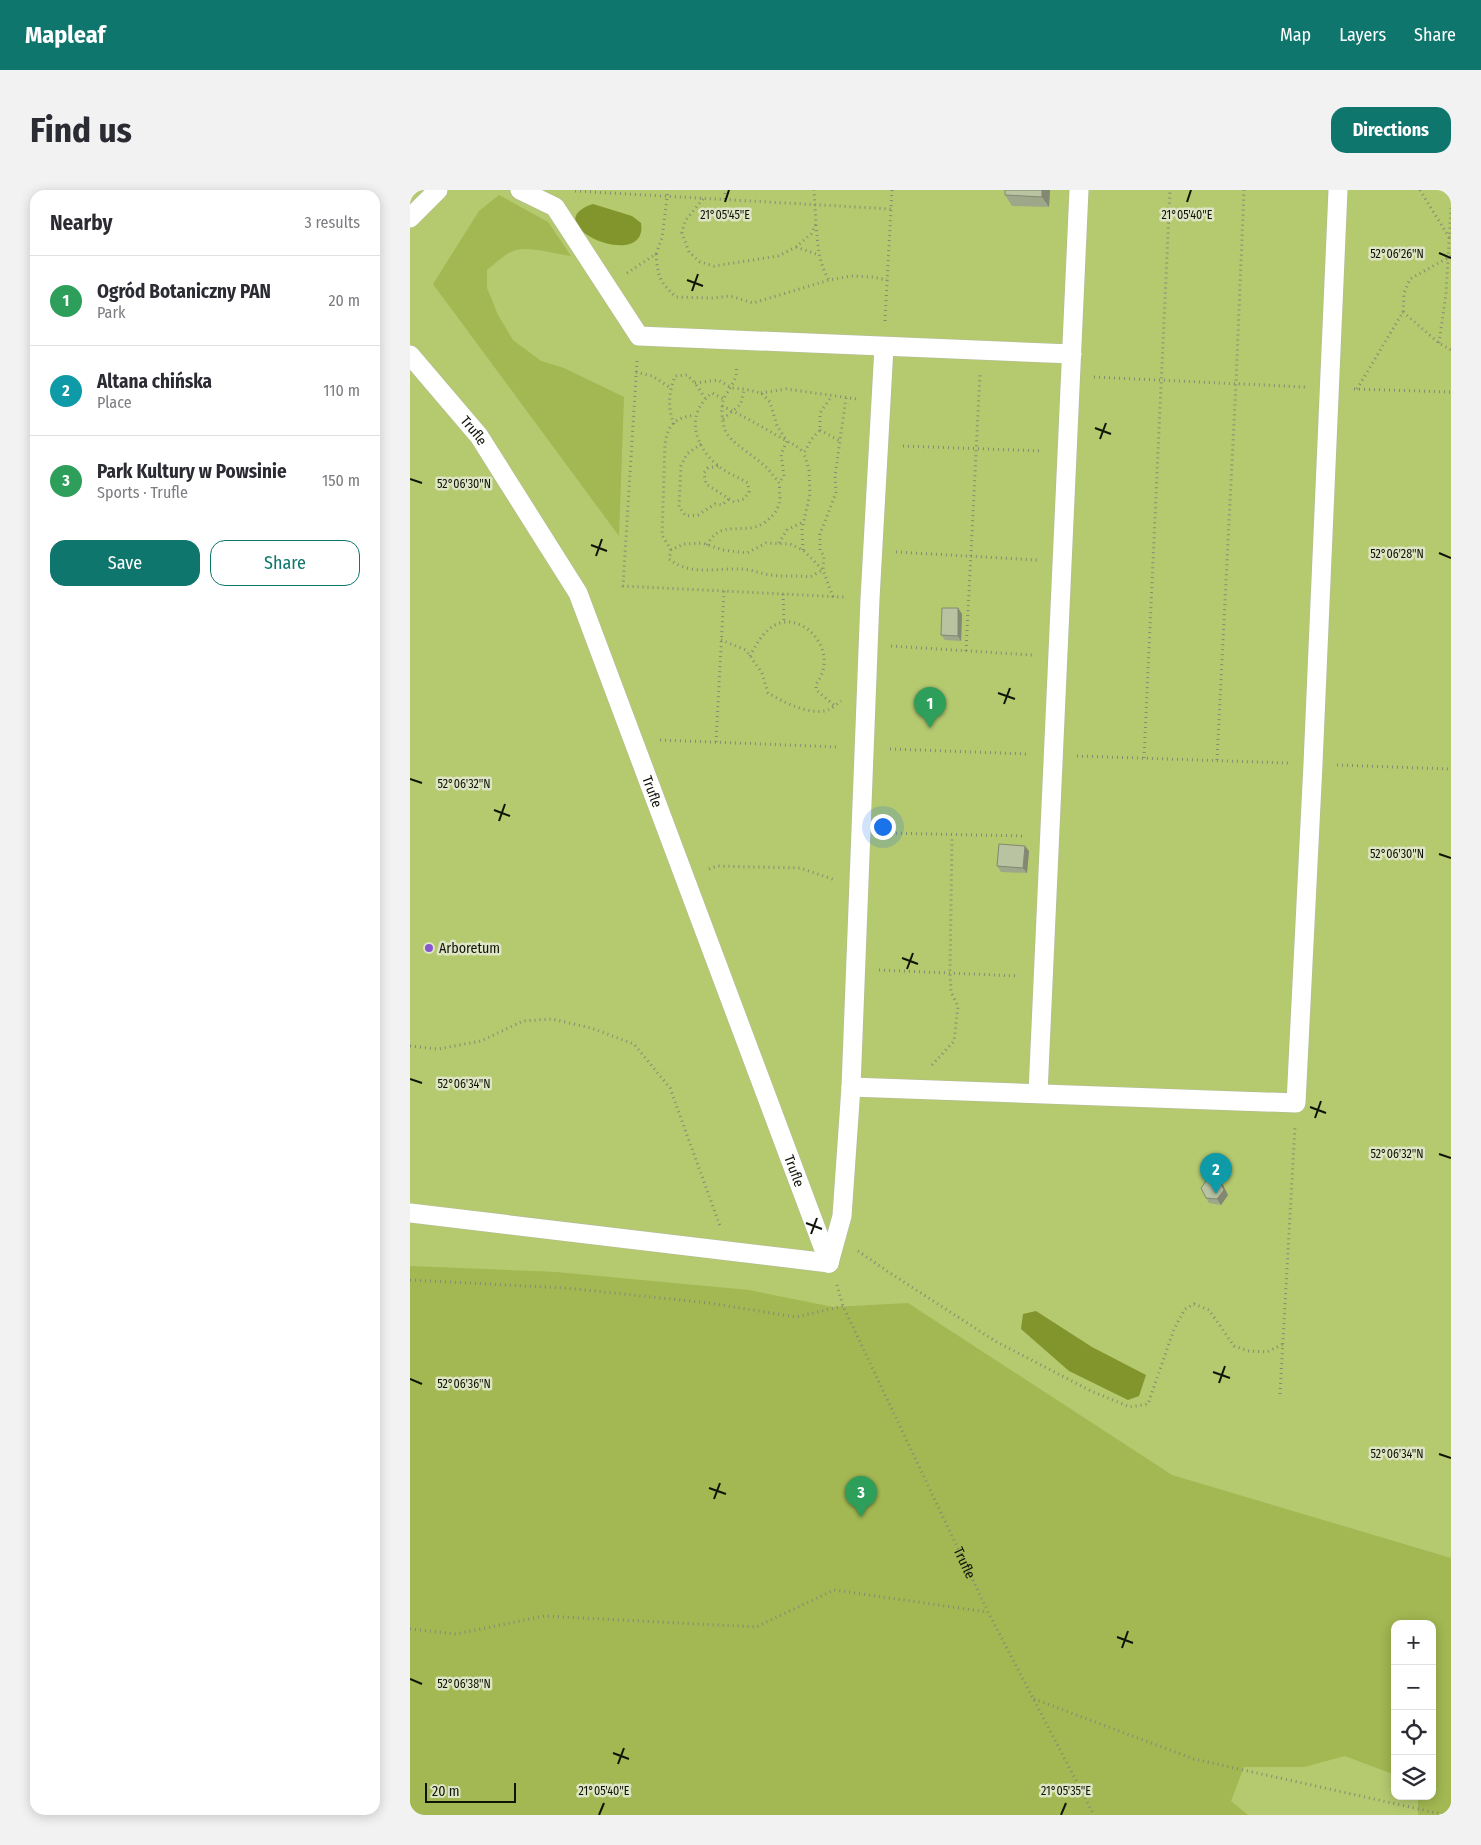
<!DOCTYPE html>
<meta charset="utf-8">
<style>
:root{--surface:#fff;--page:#f2f2f3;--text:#2b2b33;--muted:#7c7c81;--line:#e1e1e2;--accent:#0f766e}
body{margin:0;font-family:"Fira Sans Condensed",sans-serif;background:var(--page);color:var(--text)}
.controls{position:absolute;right:15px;bottom:15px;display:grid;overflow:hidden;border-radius:10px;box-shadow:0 2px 12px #0003}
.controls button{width:45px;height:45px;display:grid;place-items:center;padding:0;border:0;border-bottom:1px solid var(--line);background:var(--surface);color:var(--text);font:25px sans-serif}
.scale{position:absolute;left:15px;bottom:12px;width:91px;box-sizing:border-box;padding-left:5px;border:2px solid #101307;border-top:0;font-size:14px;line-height:18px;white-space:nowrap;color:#101307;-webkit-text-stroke:4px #dde5c4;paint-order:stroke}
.you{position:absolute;left:472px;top:636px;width:18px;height:18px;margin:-12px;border:4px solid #fff;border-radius:50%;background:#1a73e8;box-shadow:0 0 0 8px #1a73e833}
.badge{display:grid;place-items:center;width:32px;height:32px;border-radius:50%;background:var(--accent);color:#fff;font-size:16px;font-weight:700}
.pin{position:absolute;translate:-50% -41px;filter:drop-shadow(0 1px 2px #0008)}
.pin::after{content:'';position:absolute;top:26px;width:18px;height:15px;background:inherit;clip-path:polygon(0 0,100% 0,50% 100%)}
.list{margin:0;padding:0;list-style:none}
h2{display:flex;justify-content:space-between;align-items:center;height:65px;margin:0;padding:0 20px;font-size:21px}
h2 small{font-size:16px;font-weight:400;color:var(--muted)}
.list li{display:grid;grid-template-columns:32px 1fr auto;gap:15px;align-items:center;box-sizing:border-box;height:90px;padding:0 20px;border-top:1px solid var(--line)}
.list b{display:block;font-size:19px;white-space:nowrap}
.list p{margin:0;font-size:16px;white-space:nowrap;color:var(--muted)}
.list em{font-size:16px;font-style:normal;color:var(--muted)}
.actions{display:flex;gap:10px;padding:15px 20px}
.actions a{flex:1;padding:11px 0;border:1px solid var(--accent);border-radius:15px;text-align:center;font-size:18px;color:var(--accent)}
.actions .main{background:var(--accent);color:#fff}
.icon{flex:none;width:28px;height:28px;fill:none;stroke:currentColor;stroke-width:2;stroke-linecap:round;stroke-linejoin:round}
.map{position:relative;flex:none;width:1041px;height:1625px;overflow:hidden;border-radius:15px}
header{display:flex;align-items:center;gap:30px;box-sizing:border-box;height:70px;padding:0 25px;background:var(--accent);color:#fff}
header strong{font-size:24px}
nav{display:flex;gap:28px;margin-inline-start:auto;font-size:18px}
.intro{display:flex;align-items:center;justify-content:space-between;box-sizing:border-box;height:120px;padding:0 30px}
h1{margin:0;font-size:35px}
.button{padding:12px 22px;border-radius:15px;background:var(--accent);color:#fff;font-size:18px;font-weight:700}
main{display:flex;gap:30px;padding:0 30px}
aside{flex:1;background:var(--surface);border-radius:15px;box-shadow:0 2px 12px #0003}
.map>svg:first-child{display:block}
</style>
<header>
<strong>Mapleaf</strong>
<nav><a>Map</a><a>Layers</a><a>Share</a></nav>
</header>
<div class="intro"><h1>Find us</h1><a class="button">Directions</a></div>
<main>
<aside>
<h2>Nearby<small>3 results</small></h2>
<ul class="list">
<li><span class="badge" style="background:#2e9e5b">1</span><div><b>Ogród Botaniczny PAN</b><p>Park</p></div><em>20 m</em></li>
<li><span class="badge" style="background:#0f9aa8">2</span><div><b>Altana chińska</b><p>Place</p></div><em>110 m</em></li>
<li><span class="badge" style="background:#2e9e5b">3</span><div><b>Park Kultury w Powsinie</b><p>Sports · Trufle</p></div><em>150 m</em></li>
</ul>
<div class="actions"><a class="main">Save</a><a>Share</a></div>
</aside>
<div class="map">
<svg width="1041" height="1625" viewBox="0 0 1041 1625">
<rect width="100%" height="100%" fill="#dde5c4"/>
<path fill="#b5c96f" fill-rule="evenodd" d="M0,0H1041V1625H0ZM985,1434H1022V1606H985Z"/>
<path fill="#a3b752" d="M89,5L138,32L161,66C147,64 119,56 106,60C95,63 86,73 77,80V98L88,125L103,150L131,171L154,178L214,207L209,346L23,94L69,21Z
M0,1076L146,1082L339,1100L423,1117L498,1113L762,1285L1041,1368V1625H1008V1606H1022V1434H985V1585L935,1566L894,1577H834L821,1611L838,1625H0Z"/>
<path fill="#82952c" d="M183,14L222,26L231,33C239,84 122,34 183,14Z
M626,1121L682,1157L736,1185L729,1206L718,1210L659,1181L611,1139L613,1124Z"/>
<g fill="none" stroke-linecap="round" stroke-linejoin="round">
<g stroke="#b2ba9a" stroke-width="20">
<g id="pedestrian">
<path d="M110,0L145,17L229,146L662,164"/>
<path d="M0,28L28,0"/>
<path id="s2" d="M0,165L69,246L168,403L419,1073"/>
<path d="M441,897L886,913L903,574L928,0"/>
<path d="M628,903L669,0"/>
<path d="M0,1023L419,1073"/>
<path d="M419,1073L432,1026L441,897L460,409L474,157"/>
</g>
</g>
<g stroke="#858b73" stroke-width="3" stroke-dasharray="1 4" stroke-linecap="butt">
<path d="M1010,0L1040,49"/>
<path d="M165,1L481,19"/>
<path d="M293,9L275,31L272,43L279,62L290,72L304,76L368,66L386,57L401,44L406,34L404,0"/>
<path d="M315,9V0"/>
<path d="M406,35C408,54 408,72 419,90"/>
<path d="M386,57L409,65"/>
<path d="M246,64C248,87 249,91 266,107L302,108L320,106L343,113L419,90L441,86L463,87L477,90"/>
<path d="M217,83L246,64L252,48L258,0"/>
<path d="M993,122L1029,153L1041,160"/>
<path d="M475,131L482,0"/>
<path d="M1029,153L1036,104L1041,18"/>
<path d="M227,171L213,396L434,407"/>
<path d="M226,182L242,186L261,198"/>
<path d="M684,187L895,197"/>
<path d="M285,193L308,190L322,198L334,199L351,203L360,212L367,236L377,251L371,264L374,286L369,293"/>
<path d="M944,199L1041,202"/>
<path d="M947,199L993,122L994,103L1000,89L1041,66"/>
<path d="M351,203L376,199L447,209"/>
<path d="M312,216C334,226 354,238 375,250C384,255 385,254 394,263"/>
<path d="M313,229L331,214L334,199"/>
<path d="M264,234C257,217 259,202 265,186L277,185L285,193L295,208"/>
<path d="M410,240L430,251"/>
<path d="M291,254L277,264L271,276L269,317L276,326L288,325L305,314L312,315L319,309"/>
<path d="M493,256L632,261"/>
<path d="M308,276L298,278L294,283L296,294L324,312L334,309L339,302L338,293C328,287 315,282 307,275C284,255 275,224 302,203L314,209"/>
<path d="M369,353L377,340L393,332"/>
<path d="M297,355C311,328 334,346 354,333C364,325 370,319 370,305C369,302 370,296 369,293C368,290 364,287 362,284C350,267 318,254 314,237C312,228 311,219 313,211C317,199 329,191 326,175"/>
<path d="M261,360L252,345L255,254C258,234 265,228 285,225"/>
<path d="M393,360L392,339L400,304L399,280L394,263L401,250L410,240V223L421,207"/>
<path d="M486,362L627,370"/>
<path d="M373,404L374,432"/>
<path d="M423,407L413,380L393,360L380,354L356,353L337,363L313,360L292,353L274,354L261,360L259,369C280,386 306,378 330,379C341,379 351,384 361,385C374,387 387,385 400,387L413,380L414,366L410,360V344L426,303L425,286L436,208"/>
<path d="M311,450L336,460L352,483L358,503C373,512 400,526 418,520C422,518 427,514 431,511"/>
<path d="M481,456L622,465"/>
<path d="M556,461L570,184"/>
<path d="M340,466C345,457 350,447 358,440C387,413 433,460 406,494V500L424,515"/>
<path d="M250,550L429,557"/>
<path d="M306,552L314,401"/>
<path d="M480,559L618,564"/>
<path d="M667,566L878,573"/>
<path d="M734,568L760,0"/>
<path d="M807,570L826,193L834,0"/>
<path d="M927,575L1041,579"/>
<path d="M476,643L615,646"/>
<path d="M299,679L307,676L390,678L425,690"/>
<path d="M469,780L608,786"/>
<path d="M0,856L28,859L71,851L113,831L142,829L181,838L224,854L260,898L310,1036"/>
<path d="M522,875L544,851L548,816L541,802L540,783L542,646"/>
<path d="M448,1061L477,1081L585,1151L681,1201L720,1217L738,1214L764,1139L775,1119L784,1114L799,1120L824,1156L839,1161L857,1162L873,1154"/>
<path d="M0,1090L156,1098L299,1113L386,1127L433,1116"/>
<path id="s1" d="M427,1095L433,1116L578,1422L684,1625"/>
<path d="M870,1204L885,936"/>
<path d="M0,1439L46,1444L134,1426L346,1437L424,1400L577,1422"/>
<path d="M624,1509L784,1569L1036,1625"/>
</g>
<use href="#pedestrian" stroke="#fff" stroke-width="19"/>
</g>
<path fill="#9fa78a" d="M640,0L639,17L602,16L595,5Z
M548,418L552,424L551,451L535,450L531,445Z
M619,661L617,683L591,682L587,676Z
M813,995L818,1005L811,1015L799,1013L796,1008Z"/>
<path fill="#828871" d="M632,0H640L639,17L632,7Z
M548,418L552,424L551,451L548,446Z
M615,656L619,661L617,683L613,678Z
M809,990L813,995L818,1005L811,1015L807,1009Z"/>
<path fill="#b9c2a1" stroke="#828871" d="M595,0H632V7L595,5Z
M532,418H548V446L531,445Z
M589,654L615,656L613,678L587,676Z
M798,988L809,990L814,1000L807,1009L796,1008L791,998Z"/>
<path fill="none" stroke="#101307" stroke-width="2" d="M315,12L319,0M777,12L781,0M1029,63L1041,68M277,90L293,96M282,101L288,84M685,238L701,244M690,249L696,233M0,289L12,293M181,355L197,361M1029,363L1041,368M186,366L192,349M588,503L605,509M594,514L600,498M0,589L12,593M84,620L100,626M89,631L95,614M1029,664L1041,668M492,768L508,774M497,779L503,763M0,889L12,893M900,917L916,923M905,928L911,911M1029,964L1041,968M396,1033L412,1039M401,1044L407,1028M803,1182L820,1188M0,1189L12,1194M809,1193L815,1176M1029,1264L1041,1268M299,1298L316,1304M304,1309L310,1293M707,1447L723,1453M712,1458L718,1441M0,1489L12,1494M203,1563L219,1569M208,1574L214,1558M189,1625L194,1613M651,1625L656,1613"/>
<circle fill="#8857d0" stroke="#dde5c4" stroke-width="2" cx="19" cy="758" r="5"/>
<g text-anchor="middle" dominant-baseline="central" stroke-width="5" stroke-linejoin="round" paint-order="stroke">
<g font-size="14" fill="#101307" stroke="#dde5c4">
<text stroke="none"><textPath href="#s2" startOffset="99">Trufle</textPath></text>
<text stroke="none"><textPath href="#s2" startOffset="504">Trufle</textPath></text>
<text stroke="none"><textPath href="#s2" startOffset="909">Trufle</textPath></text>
<text stroke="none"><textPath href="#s1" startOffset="306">Trufle</textPath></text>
</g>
<g font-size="14" fill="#101307" stroke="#dde5c4" text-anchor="start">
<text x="29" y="758">Arboretum</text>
</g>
</g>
<g font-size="12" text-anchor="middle" fill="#101307" stroke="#dde5c4" stroke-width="5" stroke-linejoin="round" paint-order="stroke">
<text x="315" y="29">21°05'45"E</text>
<text x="777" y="29">21°05'40"E</text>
<text x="987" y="68">52°06'26"N</text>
<text x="54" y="298">52°06'30"N</text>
<text x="987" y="368">52°06'28"N</text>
<text x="54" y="598">52°06'32"N</text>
<text x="987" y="668">52°06'30"N</text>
<text x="54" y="898">52°06'34"N</text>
<text x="987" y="968">52°06'32"N</text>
<text x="54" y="1198">52°06'36"N</text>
<text x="987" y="1268">52°06'34"N</text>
<text x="54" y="1498">52°06'38"N</text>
<text x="194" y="1605">21°05'40"E</text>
<text x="656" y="1605">21°05'35"E</text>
</g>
</svg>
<div class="controls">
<button>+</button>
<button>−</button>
<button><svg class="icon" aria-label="locate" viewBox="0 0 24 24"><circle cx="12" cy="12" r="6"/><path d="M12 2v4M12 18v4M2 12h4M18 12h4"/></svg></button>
<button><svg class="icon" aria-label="layers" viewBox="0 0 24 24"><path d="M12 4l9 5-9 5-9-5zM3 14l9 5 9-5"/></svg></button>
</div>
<div class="scale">20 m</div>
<div class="you"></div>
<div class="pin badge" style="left:520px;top:538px;background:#2e9e5b">1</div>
<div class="pin badge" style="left:806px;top:1004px;background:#0f9aa8">2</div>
<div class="pin badge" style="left:451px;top:1327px;background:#2e9e5b">3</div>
</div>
</main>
